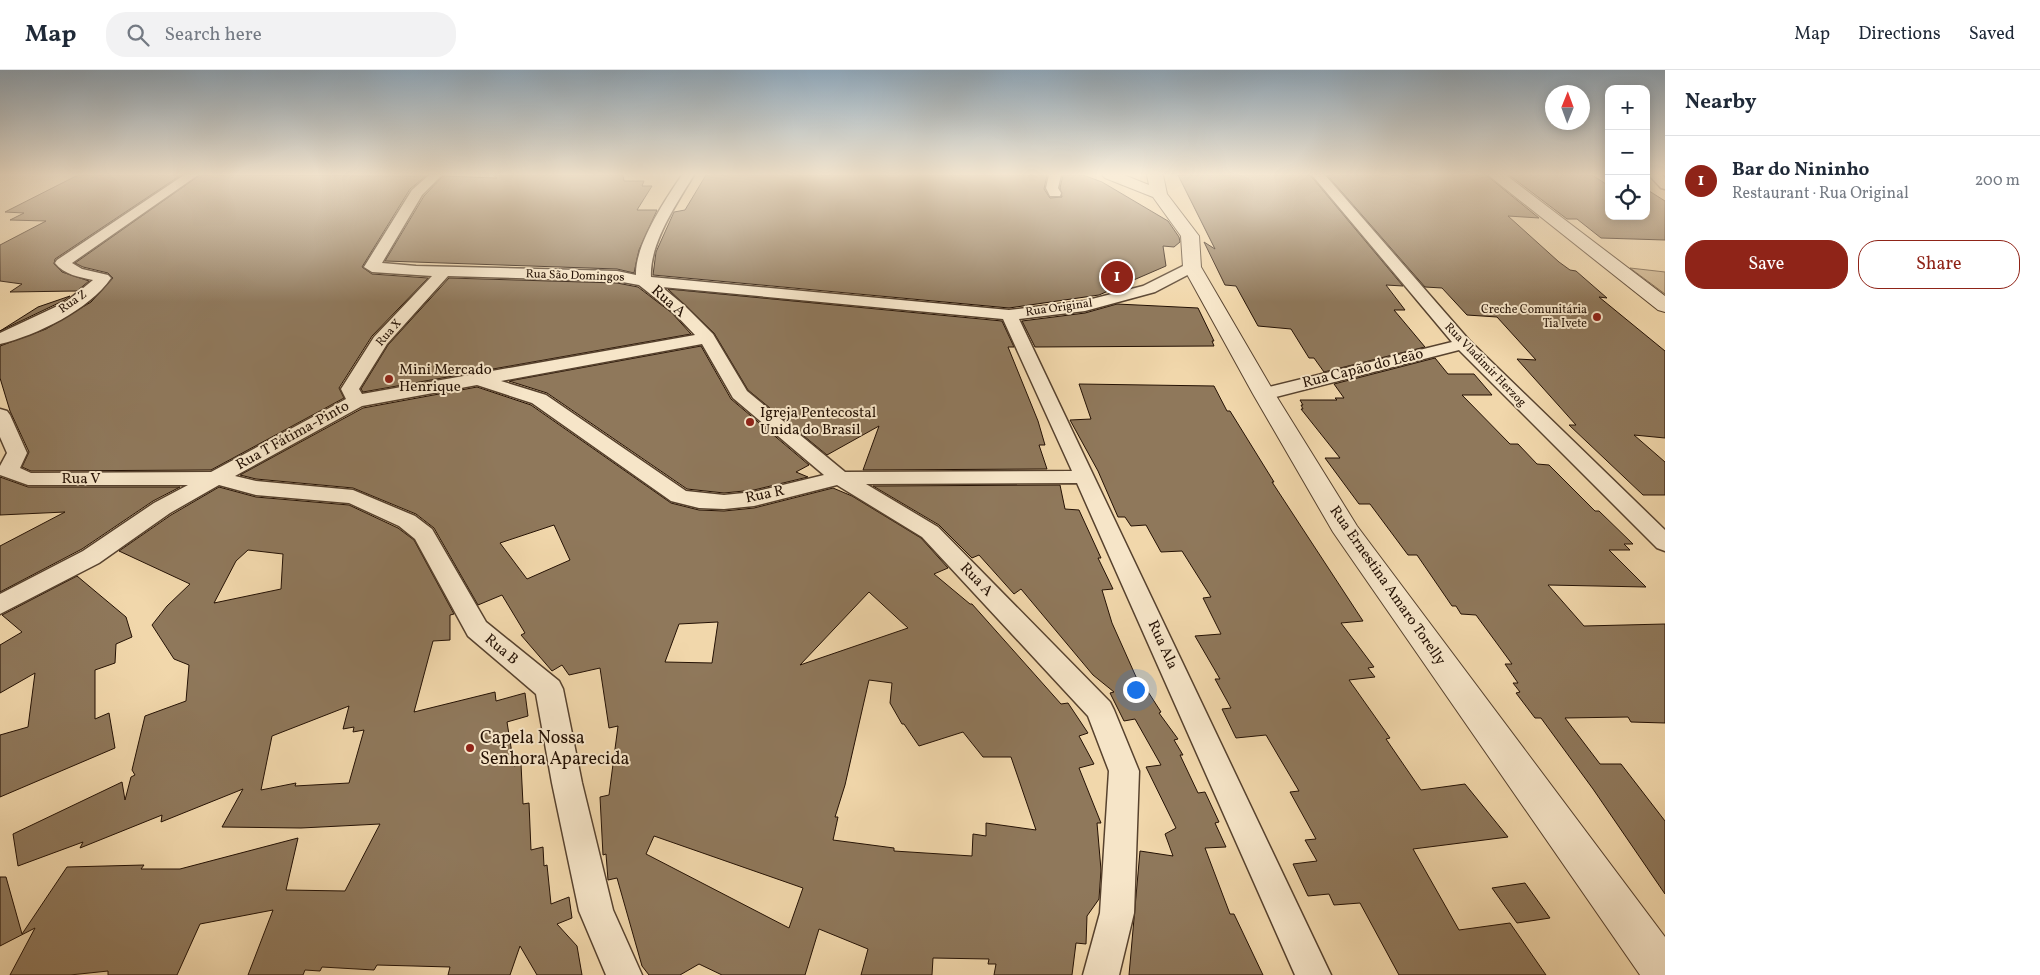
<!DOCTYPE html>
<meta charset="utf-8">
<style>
:root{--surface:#fff;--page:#f2f2f3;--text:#1f2937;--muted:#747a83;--line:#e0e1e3;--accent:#8f2418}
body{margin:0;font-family:Vollkorn,serif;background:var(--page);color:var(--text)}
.controls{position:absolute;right:15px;top:15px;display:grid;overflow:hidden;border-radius:10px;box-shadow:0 2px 12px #0003}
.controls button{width:45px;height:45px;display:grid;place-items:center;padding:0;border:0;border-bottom:1px solid var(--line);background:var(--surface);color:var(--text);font:25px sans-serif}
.compass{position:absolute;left:1545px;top:15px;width:45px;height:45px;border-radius:50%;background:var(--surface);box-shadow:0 2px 12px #0003;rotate:1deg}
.you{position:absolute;left:1135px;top:619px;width:18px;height:18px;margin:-12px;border:4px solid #fff;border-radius:50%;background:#1a73e8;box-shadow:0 0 0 8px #1a73e833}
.badge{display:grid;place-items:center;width:32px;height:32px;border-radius:50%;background:var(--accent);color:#fff;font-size:16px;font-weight:700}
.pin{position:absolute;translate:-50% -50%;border:2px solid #fff;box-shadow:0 1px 5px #0006}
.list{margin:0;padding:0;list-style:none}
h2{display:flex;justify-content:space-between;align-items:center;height:65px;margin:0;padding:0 20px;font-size:21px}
h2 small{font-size:16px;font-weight:400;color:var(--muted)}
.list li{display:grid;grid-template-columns:32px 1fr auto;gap:15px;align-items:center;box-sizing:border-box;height:90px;padding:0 20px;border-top:1px solid var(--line)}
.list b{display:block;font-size:19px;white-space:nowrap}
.list p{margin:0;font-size:16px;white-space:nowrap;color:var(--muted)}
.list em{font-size:16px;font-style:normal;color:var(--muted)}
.actions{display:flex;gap:10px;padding:15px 20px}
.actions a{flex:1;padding:11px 0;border:1px solid var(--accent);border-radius:20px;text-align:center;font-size:18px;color:var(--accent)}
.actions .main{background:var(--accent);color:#fff}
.icon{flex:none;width:28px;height:28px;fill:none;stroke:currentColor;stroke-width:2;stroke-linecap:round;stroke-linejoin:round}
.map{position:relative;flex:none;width:1665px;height:905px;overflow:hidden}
header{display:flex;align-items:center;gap:30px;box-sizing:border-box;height:70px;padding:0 25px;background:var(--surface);border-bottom:1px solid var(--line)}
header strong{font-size:24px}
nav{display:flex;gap:28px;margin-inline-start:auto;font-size:18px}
.search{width:350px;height:45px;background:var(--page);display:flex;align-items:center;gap:12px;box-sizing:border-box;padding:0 18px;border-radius:20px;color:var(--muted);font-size:19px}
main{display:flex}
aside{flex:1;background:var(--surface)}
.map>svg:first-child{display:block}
</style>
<header>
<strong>Map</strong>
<div class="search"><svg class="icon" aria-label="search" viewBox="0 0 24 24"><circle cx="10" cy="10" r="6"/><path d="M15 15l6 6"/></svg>Search here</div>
<nav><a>Map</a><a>Directions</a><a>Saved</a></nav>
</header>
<main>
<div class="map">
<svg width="1665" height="905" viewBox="0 0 1665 905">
<rect width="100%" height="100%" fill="#f1d7ab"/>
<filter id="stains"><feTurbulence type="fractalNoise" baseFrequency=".004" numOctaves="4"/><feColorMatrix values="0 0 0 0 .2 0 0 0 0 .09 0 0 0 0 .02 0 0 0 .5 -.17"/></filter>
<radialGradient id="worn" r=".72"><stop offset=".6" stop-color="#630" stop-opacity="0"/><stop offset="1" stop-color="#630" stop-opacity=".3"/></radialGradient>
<path fill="#ceb58f" stroke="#79634a" d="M1630,198L1665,202V224Z"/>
<path fill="#8f785b" stroke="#241104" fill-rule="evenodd" d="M78,105H181L55,189L54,194L62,202L89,211L77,221L10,222L22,214L0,211V175L46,151L10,150L24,143L5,142Z
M200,105L426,106L410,119L362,197L372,204L428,208L372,266L339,318L344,328L211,400L31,401L22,397L29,382L10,341L0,308V276L46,259L91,232L113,208L108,203L83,197L75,193Z
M493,105H623L624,111H644L642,116H652L637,140H657L639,180L634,203L617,199L385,191L424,126L443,106L497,108Z
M706,105H1047L1044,119L1050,128L1062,127L1060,118L1063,105H1083L1102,112L1168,151L1179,167L1180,172L1174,177L1163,176L1166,196L1099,225L1009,238L653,205L656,182L674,142L685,140Z
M1178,105H1310L1403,216L1386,215L1405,240H1394L1425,277L1324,302L1314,288H1309L1291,259L1258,256L1236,216L1225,215L1204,172L1215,179Z
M1327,105H1486L1539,148L1508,146L1559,192L1570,200L1576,201L1607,228L1599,227L1665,281V368L1634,365L1665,392V425H1643L1569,355H1576L1517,289L1536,290L1497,247L1467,245L1442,218L1425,217Z
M1509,105H1592L1609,116V146H1646V119L1665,131V170L1601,168L1577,149H1567Z
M449,208L617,213L638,217L672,243L691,264L363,322L361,319L388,275Z
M668,219L1002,251L1014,277H1008L1038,351L1045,375H1039L1047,399L863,400L879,356L827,385L748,320L714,263Z
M70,226L65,230L0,261L38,237Z
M1117,234L1198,238L1214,271H1212L1214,276L1035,277L1022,251L1085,243Z
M701,276L731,329L809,395L796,402L808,407L754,420L724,423L687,419L547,323L509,311Z
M1435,288L1448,304H1474L1492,325H1462L1510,374H1518L1537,394L1549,395L1595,441H1599L1633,474H1624L1630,480H1609L1646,517L1548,515L1584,556L1665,554V653L1631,652L1628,647L1565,648L1600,694H1621L1665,751V824L1593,719L1541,648H1535L1516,623L1520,622L1513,613H1518L1505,594H1512L1476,545L1461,544L1456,536H1452L1417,485H1408L1370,434H1359L1325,388H1340L1301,339H1303L1301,335H1303L1300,330H1337L1335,328H1344L1334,314Z
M1079,314L1214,316L1227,341H1230L1274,412H1272L1363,551L1341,553L1374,597L1368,598L1375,607L1349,610L1390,668L1386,669L1421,720L1465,714L1508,767L1413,779L1459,860L1510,853L1546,905H1399L1360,833L1334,835L1329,824L1308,826L1293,794L1317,791L1305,770L1316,769L1290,722L1299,721L1266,665L1236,668L1222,639L1231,638L1215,609H1220L1195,566L1221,564L1203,528L1211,527L1182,481L1161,482L1146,455L1131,456L1125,447H1118L1098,401L1070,350L1091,349Z
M477,317L531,335L671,433L699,440L724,441L754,438L833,418L852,426L921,468L948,498L934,504L970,534H972L1061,634L1068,633L1088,663L1079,666L1094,694L1079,698L1101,753H1097L1101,800L1099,829L1087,846L1086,874L1076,873L1072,905H994L996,894H988L989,889L933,888L932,905H861L868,879L819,859L805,905H722L699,894L680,905H649L642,896L617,808L608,810L606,784L603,785L600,727L609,725L618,656L609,658L600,598L569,605L562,595L552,601L521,565L525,563L502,525L478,535L434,458L416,444L353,418L256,409L240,405L363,338ZM554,455L570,490L527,509L500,473ZM869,522L908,558L800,595ZM718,552L712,593L665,592L679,554ZM869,610L892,613L890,633L902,654H904L919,676L963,662L983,687H1011L1036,760L986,753V766L973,764L972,786L894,781V778L833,770L838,747H835L845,715ZM654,766L803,818L789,858L646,784Z
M0,407L28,417H180L153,431L82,479L0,522V476L65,442L0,445Z
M1060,415L1065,439L1079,440L1101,488H1098L1113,519L1102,520L1112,553L1141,618L1145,617L1161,642L1159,643L1178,669L1174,670L1183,685H1180L1198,723L1205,722L1219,752L1215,753L1226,777L1205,778L1230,844H1234L1263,905H1129L1140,781L1173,786L1165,764L1176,758L1146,697L1161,695L1135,649L1124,651L1110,623L1114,622L1093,605L1021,519L1014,524L979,485L972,488L939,455L873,416Z
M219,417L256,427L349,435L398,458L414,470L454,544L450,545V570L433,571L414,642L495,622L496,631L525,623L528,646L507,652L514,696L521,694L523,734L529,733L531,780L543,777L544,796L547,795L551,834L569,827L572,848L557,854L577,876L582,905H537L520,876L510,905H448L450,897L377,895L374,900L322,897L320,901L305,900L303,905H248L273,840L200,854L177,905H108V901L70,905H10L35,858L0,876V807H6L22,864L67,797L144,795L141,799H180L298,768L286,820L345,821L380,754L301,758L222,757L243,719L161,752L162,745L80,778L83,772L18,796L13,764L122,712L125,730L131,707L135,705L132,700L145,646L186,631L189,595L174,589L152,555L167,536L190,514L119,481L171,445ZM248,480L283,484L281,519L214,533L236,491ZM349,636L343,659L354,657L353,662L364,660L349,713L295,716L296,713L261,720L272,666Z
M77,506L126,547L132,567L116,574L115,593L95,600V649L109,643L115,678L0,727V665L28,657L35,603L0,623V575L22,562L2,545Z
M1525,813L1550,848L1517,853L1492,818Z"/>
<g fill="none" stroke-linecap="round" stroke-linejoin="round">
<g stroke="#57422e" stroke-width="3">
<path id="minor" d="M184,105H198L72,193L82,199L108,205L111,208C89,240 37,265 0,274V263L66,232L93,210C80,207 64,205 55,193L57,190Z
M429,105H442L422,125L382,193L416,196L617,201L636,205C635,175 665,130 682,105H694C677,133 649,174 651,207L1009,240L1084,231L1143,216L1187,194H1197L1200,197L1197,200L1155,222L1085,241L1019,249L1331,905H1295L1077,413L866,414L938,457L1110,632L1114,640L1139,701L1134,843L1119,905H1083L1100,843L1109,701L1088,646L922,467L837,415L754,436L724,439L699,438L671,431L532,333L477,315L362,336L235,406L256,411L353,420L415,446L432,459L486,552L559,611L563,619L582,713L613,840L642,905H606L579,841L552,713L536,624L468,566L415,469L399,456L349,433L256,425L219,415L170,443L99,493L0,544V524L83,481L154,433L188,415H28L0,405V396L7,383L0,367V339L7,341L10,345L27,383L20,398L31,403L211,402L346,329L341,319L374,267L432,206L372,202L364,197L412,120ZM448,206L617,211L639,215L673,242L695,265L362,324L359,319L387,274ZM662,217L1003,249L1072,401L845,402L747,321L713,264L685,236ZM702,274L733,328L824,405L754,422L724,425L686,421L546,325L501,311Z
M1049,105H1061L1058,118L1061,123L1060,126H1050L1046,118Z
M1312,105H1325L1469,270L1665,460V481L1657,478L1459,280L1264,330L1257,328L1255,324L1257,320L1452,272Z
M1649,105H1662L1665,108V119L1661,118Z"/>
</g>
<g stroke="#57422e" stroke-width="2">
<path id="tertiary" d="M1102,105H1124L1149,115L1147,105H1163L1167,124L1199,166L1201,197L1275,324L1357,456L1665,867V905H1640L1333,462L1253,324L1183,197L1181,166L1153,127L1105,108Z
M1488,105H1506L1665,226V242L1658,240Z"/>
</g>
<use href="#minor" fill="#f6e5c8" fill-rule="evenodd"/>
<use href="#tertiary" fill="#f6e5c8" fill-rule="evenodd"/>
</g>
<linearGradient id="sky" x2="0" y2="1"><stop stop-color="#8fa7b9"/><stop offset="0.45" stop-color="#f9edd9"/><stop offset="1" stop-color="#f9edd9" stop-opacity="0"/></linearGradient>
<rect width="1665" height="232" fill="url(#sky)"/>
<g fill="#8f2418" stroke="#f6e5c8" stroke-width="2">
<circle cx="1597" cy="247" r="5"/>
<circle cx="389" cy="309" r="5"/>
<circle cx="750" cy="352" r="5"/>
<circle cx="470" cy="678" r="5"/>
</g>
<g text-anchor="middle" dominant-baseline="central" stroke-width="4" stroke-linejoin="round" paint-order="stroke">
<g font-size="12" fill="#241104" stroke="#f6e5c8">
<text transform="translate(575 206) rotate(2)">Rua São Domingos</text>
<text transform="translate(73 232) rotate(-35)">Rua Z</text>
<text transform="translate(1059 238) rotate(-8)">Rua Original</text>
<text transform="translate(389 263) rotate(-49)">Rua X</text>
<text transform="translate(1485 295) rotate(46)">Rua Vladimir Herzog</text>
</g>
<g font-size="12" fill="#241104" stroke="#f6e5c8" text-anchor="end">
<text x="1587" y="240">Creche Comunitária<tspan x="1587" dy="14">Tia Ivete</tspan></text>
</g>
<g font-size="15" fill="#241104" stroke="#f6e5c8">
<text transform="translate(668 232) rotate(41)">Rua A</text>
<text transform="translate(1363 299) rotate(-14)">Rua Capão do Leão</text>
<text transform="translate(293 366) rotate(-29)">Rua T Fátima-Pinto</text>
<text x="81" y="409">Rua V</text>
<text transform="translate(765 425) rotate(-12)">Rua R</text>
<text transform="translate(976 510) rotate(46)">Rua A</text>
<text transform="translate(1387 516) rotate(55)">Rua Ernestina Amaro Torelly</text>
<text transform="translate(1162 575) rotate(65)">Rua Ala</text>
<text transform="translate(501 580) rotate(40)">Rua B</text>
</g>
<g font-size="15" fill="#241104" stroke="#f6e5c8" text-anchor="start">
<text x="399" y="300">Mini Mercado<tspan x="399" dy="17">Henrique</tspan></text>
<text x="760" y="343">Igreja Pentecostal<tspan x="760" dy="17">Unida do Brasil</tspan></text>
</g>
<g font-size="18" fill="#241104" stroke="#f6e5c8" text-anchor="start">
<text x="480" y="668">Capela Nossa<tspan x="480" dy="21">Senhora Aparecida</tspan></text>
</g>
</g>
<rect width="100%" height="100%" filter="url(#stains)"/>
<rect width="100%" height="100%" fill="url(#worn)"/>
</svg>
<div class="controls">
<button>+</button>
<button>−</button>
<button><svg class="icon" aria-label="locate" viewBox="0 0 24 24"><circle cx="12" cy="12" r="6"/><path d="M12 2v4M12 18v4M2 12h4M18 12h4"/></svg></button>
</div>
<svg class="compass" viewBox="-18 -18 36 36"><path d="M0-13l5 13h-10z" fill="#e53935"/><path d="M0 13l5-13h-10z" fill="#747a83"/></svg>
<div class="you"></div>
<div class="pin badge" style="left:1117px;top:207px">1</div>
</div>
<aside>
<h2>Nearby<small></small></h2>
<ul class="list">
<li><span class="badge">1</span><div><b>Bar do Nininho</b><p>Restaurant · Rua Original</p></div><em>200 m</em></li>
</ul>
<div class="actions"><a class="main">Save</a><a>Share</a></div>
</aside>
</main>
